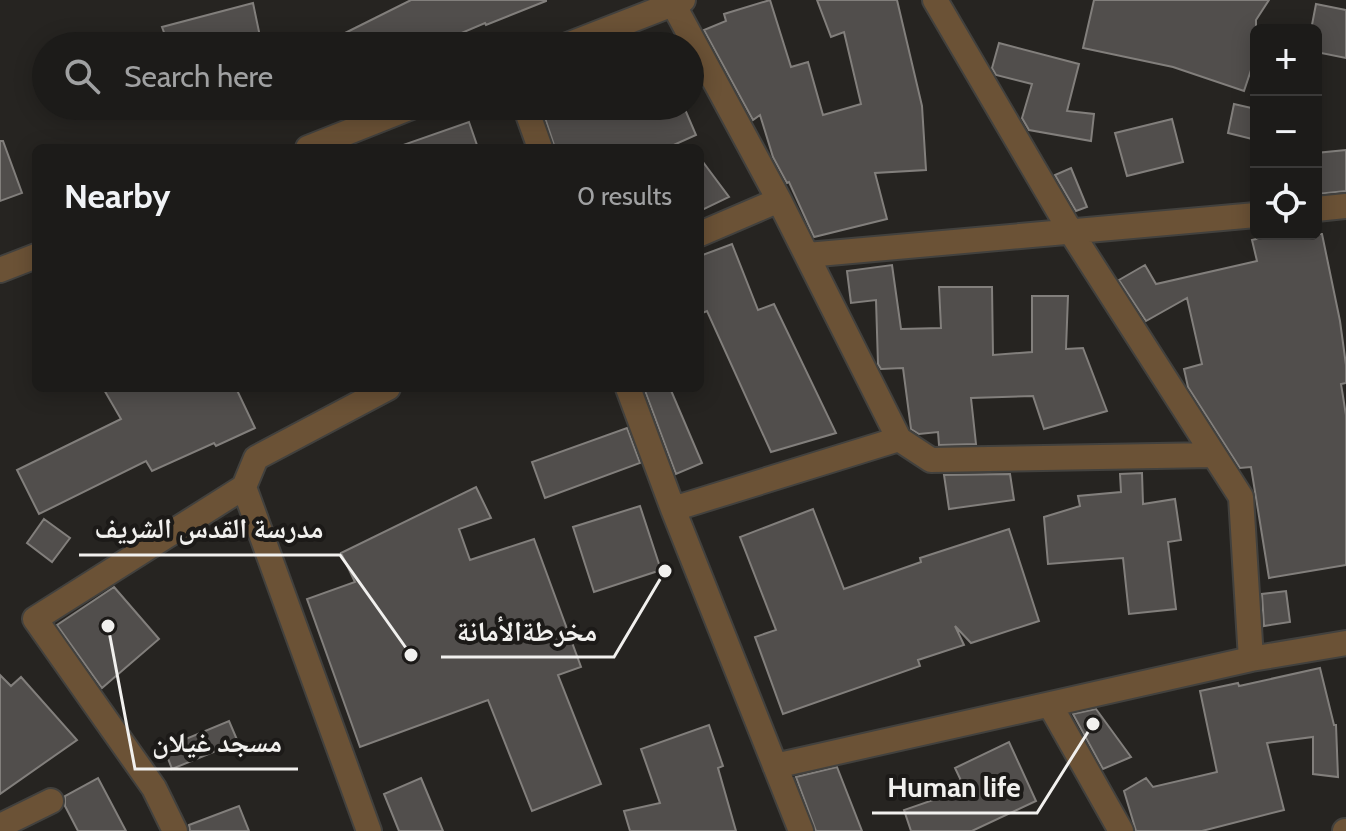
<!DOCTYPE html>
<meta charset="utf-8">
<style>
:root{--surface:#1c1b19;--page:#252422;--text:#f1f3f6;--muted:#a0a1a2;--line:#3a3938}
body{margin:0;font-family:Cabin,"Noto Naskh Arabic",sans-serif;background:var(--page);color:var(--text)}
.controls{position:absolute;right:24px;top:24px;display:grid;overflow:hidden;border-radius:12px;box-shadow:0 4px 20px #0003}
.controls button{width:72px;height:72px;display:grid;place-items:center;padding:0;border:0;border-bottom:2px solid var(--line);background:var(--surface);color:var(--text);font:40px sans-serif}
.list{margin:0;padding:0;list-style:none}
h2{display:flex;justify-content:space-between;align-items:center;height:104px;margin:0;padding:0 32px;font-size:34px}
h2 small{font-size:26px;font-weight:400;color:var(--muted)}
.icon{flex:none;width:44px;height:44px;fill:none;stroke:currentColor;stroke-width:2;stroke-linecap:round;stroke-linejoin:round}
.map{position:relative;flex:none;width:1346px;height:831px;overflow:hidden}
.search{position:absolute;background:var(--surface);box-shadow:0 4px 20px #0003;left:32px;top:32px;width:672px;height:88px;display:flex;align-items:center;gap:20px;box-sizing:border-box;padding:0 28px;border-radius:44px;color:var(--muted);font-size:30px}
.panel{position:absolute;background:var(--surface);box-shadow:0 4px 20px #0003;left:32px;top:144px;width:672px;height:248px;border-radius:12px}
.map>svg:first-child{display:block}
</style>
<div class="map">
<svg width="1346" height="831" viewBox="0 0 1346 831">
<rect width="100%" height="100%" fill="#262421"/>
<path fill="#514e4c" stroke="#827f7c" stroke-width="2" d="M411,0H546V1L486,25L485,23L431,46H319Z
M770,0L791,67L808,62L823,115L861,104L844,32L831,37L817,0H897L922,106L926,170L875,173L887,219L814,237L789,182L787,183L773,157L760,115L753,120L704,30L726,21L724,14Z
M1094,0H1269L1256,20V55L1244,91L1173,67L1083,48Z
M253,3L262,46H169L162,27Z
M1316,4L1346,10V58L1316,52V30H1311Z
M999,43L1079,64L1067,111L1094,114L1091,141L1029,130L1022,118L1032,84L996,75L992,68Z
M1234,104L1256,109V140L1228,133Z
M541,106L684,107L696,135L667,148H555Z
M1172,119L1183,162L1127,176L1115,133Z
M469,122L478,148H404L403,145Z
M0,141H3L22,193L0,201Z
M1346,150V191L1317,194L1316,153Z
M700,158L729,197L700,211Z
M1071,168L1087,207L1076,211L1055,175Z
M1278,234H1322L1340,321L1346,365V383L1341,384L1346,415V565L1269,578L1251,467L1240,468L1188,387L1184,369L1202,364L1187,298L1146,321L1119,280L1145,265L1156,284L1257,261L1252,240Z
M732,244L758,310L774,304L836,433L771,452L707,311L700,314V256Z
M892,265L901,329L941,328L939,287H992L993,355L1032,352V296H1068L1066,349L1083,348L1107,411L1044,429L1033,396L971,398L976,444L939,445L938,432L919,434L911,429L903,368L881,369L878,364L876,300L851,303L847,271Z
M103,388H236L255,428L216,446L214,443L152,471L146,461L39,514L17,470L121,419Z
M644,388H670L702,463L676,474Z
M627,428L640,463L545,498L532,462Z
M1142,473L1143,504L1175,499L1181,540L1168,542L1176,609L1129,614L1123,558L1048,564L1044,517L1080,506L1078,496L1121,492L1120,474Z
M1010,474L1014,500L949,509L944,475Z
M476,487L491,518L459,529L470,560L534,539L581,667L558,675L601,784L532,811L488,700L360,747L307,599L355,582L341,553Z
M640,506L661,570L594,592L573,527Z
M813,509L844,589L921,562L920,558L1009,529L1039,621L971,643L955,626L964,645L918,660L920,666L783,714L755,637L776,630L740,537Z
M44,519L70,538L52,562L27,543Z
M114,587L159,639L102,688L57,625Z
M1286,591L1290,622L1264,626L1262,594Z
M1320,668L1334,725H1336L1338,777L1313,774V737L1267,743L1284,810L1202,831H1136L1124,791L1146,778L1153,787L1217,772L1200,691L1238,683L1239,686Z
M0,675L11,686L21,677L77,740L0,794Z
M1096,709L1131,757L1103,769L1073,714Z
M229,721L238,742L172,769L164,748Z
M709,725L723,766L718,768L736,831H630L624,811L660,803L641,749Z
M1009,742L1036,801L972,831H911L904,810L965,789L955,768Z
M837,767L862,831H816L796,777Z
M98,778L126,831H78L65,806V796Z
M421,778L443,831H399L384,794Z
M239,806L249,831H190L189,825Z"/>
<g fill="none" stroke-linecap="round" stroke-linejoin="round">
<g stroke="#42413e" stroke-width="28">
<path id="minor" d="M671,0L779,200L899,439L931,460L1212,455
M935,0L1071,232L1241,497L1251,659
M565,46L683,0
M525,106L540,148
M308,148L414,106
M1316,209L1346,206
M700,234L779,200
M807,255L1256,215
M0,270L36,256
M628,388L673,509L801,831
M673,509L899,439
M1050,705L1121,831
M775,766L1251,659L1346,643
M0,826L51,801
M175,831L154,788L35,619L244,487
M369,831L244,487L256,458L388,388
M1345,831H1346"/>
</g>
<use href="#minor" stroke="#6b5236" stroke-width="24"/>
</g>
<path fill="none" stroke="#f1f0ee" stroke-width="3" d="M411 655L340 555H79M665 571L614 657H441M108 626L135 769H298M1093 724L1037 813H872"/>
<g fill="#f1f0ee" stroke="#1c1a18" stroke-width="3">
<circle cx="411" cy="655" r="8"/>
<circle cx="665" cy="571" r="8"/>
<circle cx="108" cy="626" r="8"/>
<circle cx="1093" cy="724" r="8"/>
</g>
<g font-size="28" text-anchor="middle" font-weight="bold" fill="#f1f0ee" stroke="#1c1a18" stroke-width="8" stroke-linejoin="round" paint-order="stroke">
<text x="209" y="538">مدرسة القدس الشريف</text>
<text x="527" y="641">مخرطةالأمانة</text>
<text x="217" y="752">مسجد غيلان</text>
<text x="954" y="797">Human life</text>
</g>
</svg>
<div class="controls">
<button>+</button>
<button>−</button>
<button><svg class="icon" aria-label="locate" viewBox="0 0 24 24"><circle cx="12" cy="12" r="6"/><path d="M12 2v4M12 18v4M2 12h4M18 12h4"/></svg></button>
</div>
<div class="search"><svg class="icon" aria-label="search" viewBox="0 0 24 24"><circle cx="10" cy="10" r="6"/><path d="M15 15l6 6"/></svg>Search here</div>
<section class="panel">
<h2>Nearby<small>0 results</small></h2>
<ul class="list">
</ul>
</section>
</div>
